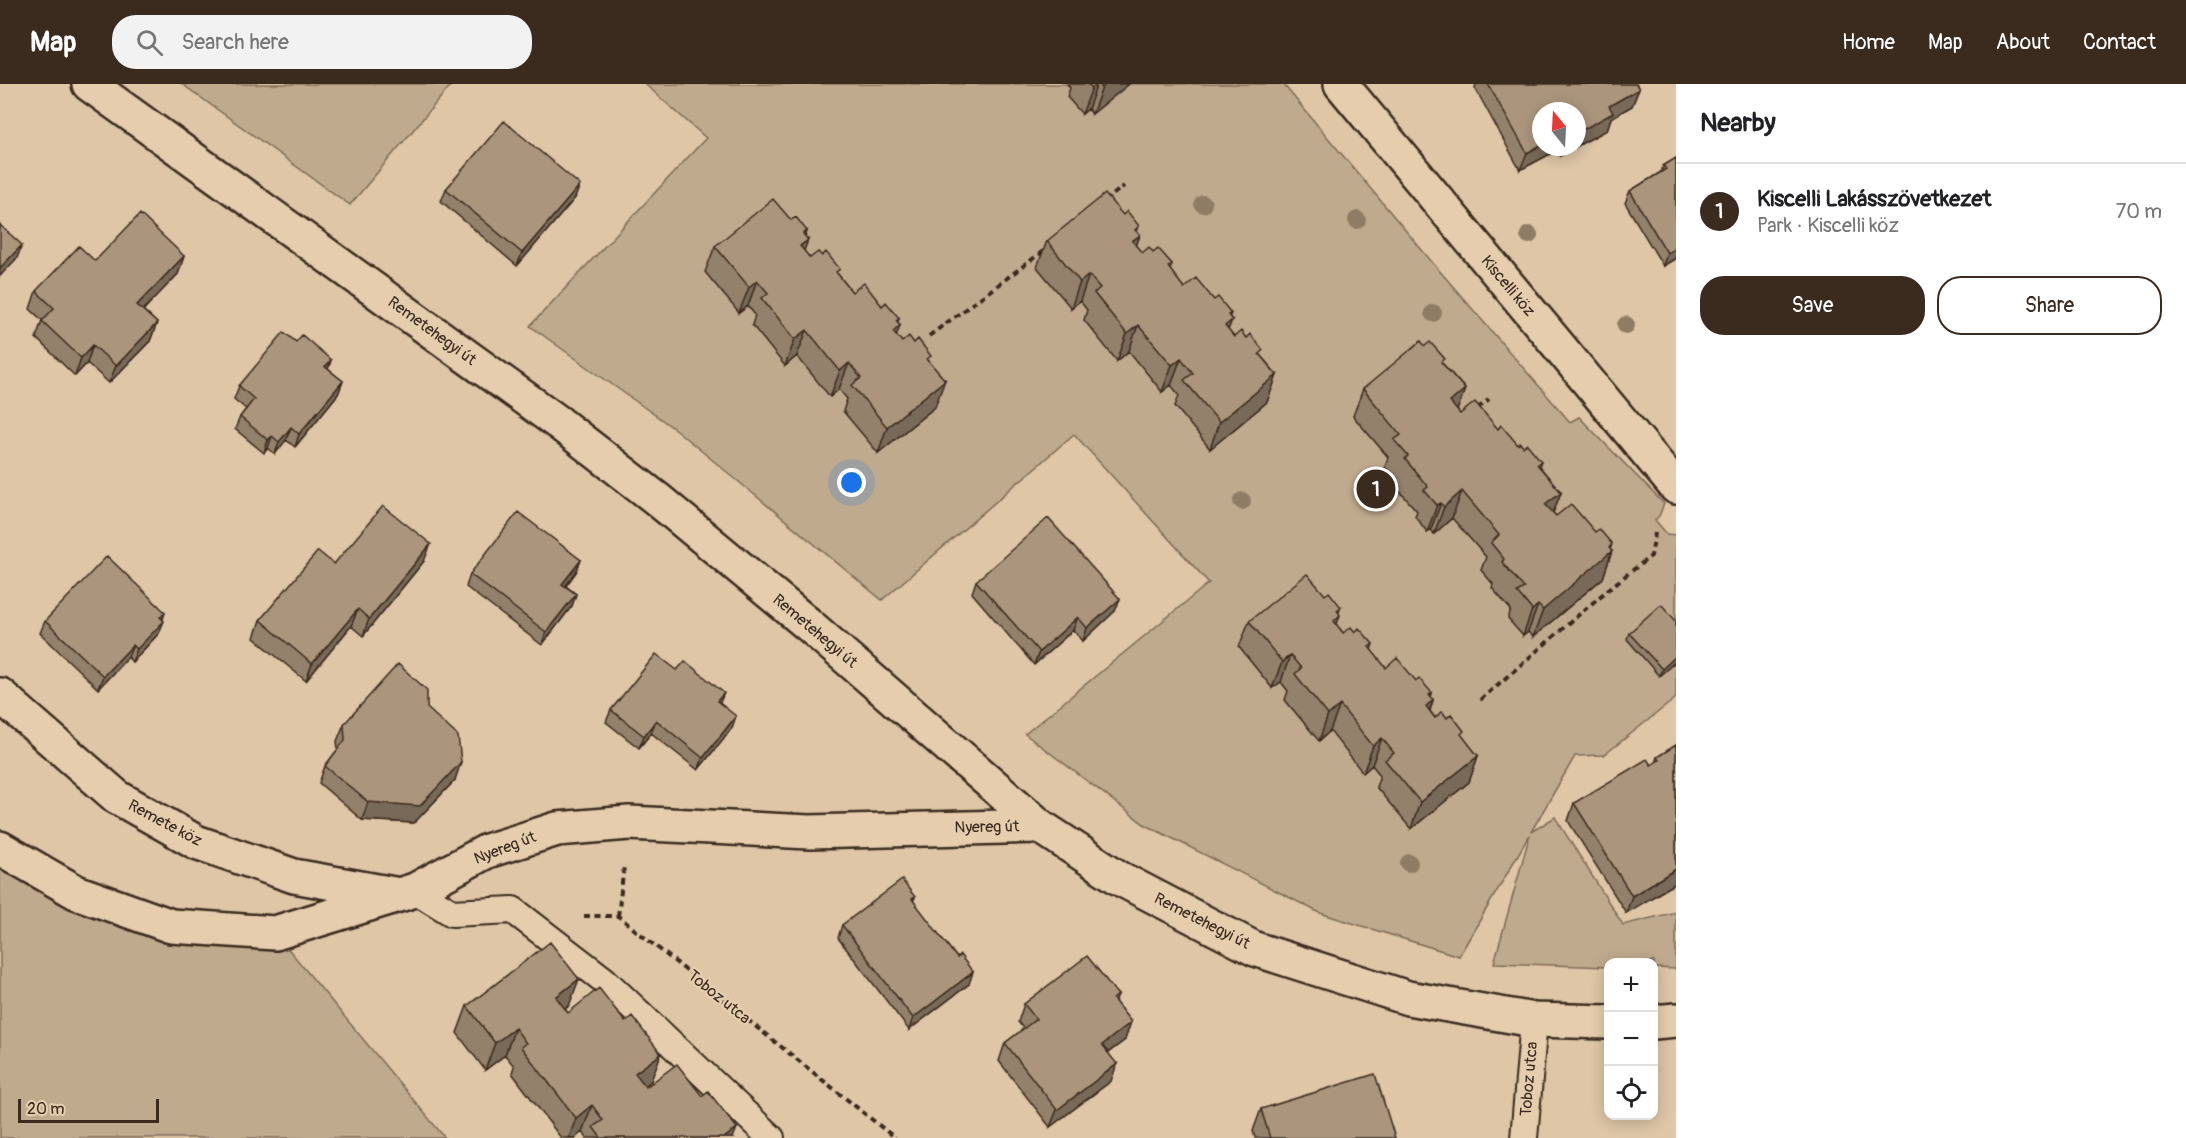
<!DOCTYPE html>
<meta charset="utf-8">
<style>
:root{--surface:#fff;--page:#f2f2f2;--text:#202124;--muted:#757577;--line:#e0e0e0;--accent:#3b2a1e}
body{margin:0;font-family:Pangolin,sans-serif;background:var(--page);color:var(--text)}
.controls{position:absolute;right:18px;bottom:18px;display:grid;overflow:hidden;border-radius:12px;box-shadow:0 3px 15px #0003}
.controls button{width:54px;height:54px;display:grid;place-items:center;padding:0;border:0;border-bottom:2px solid var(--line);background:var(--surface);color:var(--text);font:30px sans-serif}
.compass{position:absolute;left:1532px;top:18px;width:54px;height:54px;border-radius:50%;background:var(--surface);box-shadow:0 3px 15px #0003;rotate:342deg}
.scale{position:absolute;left:18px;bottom:15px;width:141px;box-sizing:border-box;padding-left:6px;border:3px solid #3b2a1e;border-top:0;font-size:16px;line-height:21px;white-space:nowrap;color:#3b2a1e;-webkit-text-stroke:4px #e5cdad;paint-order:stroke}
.you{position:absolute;left:852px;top:399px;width:21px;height:21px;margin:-15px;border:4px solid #fff;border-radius:50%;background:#1a73e8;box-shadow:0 0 0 9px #1a73e833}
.badge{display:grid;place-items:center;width:39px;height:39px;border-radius:50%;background:var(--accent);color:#fff;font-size:20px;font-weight:700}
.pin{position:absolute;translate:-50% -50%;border:3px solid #fff;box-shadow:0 2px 6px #0006}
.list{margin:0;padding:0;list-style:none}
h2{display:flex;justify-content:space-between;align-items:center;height:78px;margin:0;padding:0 24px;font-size:26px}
h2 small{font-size:20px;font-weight:400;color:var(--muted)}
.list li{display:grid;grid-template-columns:39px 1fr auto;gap:18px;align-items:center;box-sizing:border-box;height:96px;padding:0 24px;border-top:2px solid var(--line)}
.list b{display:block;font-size:22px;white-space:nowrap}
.list p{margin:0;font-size:20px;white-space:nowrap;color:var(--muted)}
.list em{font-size:20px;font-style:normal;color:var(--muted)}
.actions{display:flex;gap:12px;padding:18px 24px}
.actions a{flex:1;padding:14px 0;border:2px solid var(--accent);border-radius:24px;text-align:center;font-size:21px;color:var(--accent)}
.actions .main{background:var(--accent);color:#fff}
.icon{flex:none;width:33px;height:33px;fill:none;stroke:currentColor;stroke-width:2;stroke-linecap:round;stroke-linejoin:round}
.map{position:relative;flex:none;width:1676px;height:1054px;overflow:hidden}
header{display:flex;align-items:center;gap:36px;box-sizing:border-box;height:84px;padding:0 30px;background:var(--accent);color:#fff}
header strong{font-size:28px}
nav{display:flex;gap:33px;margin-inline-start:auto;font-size:21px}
.search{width:420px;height:54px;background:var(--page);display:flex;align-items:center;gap:15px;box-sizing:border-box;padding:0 21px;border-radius:24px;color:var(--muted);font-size:22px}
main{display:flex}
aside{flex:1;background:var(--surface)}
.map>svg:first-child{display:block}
</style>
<header>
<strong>Map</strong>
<div class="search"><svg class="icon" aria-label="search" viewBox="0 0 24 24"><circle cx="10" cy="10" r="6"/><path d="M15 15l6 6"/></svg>Search here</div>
<nav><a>Home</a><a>Map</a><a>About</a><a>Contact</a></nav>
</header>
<main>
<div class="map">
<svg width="1676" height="1054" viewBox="0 0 1676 1054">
<rect width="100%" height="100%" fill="#dec6a7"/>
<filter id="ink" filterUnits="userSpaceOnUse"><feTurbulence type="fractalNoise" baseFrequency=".0167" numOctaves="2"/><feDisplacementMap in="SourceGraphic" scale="12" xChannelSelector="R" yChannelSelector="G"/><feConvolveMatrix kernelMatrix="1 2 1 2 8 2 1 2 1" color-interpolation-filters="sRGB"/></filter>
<g filter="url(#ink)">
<path fill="#c0aa8e" stroke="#7e6a56" stroke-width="1.5" d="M182,0H452L350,121Z
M645,0H1283L1437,184L1570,338L1579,333L1664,420L1659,432L1655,436L1667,450L1676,451V614L1604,671L1575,672L1531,748L1555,733L1623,841L1676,828V885L1654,884V878H1608V883L1494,879L1530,750L1459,872L1320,829L1144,740L1025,650L1209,499L1074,350L882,516L676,346L530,242L706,54Z
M0,764L76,808L275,849L445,1054H0Z"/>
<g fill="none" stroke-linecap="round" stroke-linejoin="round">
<g stroke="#3b2a1e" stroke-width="30">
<path id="lane" d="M415,806L452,829L513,826L604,896L771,1054
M1524,1054L1534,936"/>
</g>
<g stroke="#3b2a1e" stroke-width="38">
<path id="street" d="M89,0L559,339L657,415L809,541L1040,742L1119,794L1255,865L1408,914L1534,936L1608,938
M1341,0L1676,403
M0,611L117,713L196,758L294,792L394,810
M0,764L76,808L171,842L275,849L415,806L487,767L557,745L629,739L809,748L1040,742
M1654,938L1676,936"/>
</g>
<path stroke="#3b2a1e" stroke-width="4" stroke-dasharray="6 4.5" stroke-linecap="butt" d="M1105,117L1124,102
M929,252L1046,165
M1478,324L1489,315
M1480,616L1611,503L1651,472L1655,449
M584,832H618L895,1054
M618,832L624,782"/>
<use href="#lane" stroke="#e5cdad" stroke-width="26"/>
<use href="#street" stroke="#e5cdad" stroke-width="33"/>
</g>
<g fill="#8f7b65">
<circle cx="1203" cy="120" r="9"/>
<circle cx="1357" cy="136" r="9"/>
<circle cx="1529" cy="151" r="9"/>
<circle cx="1433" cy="229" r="9"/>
<circle cx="1626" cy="241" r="9"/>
<circle cx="1242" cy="417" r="9"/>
<circle cx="1409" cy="779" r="9"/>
</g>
<path fill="#93816c" stroke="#3b2a1e" stroke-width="1.5" d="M1067,0H1129L1092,30L1088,25L1082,30L1067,13L1070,4Z
M1476,0H1636L1639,5L1632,22L1611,34L1607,46L1577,62V27L1541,63H1576L1560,72L1556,67L1520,86L1475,4Z
M1676,74V174L1663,182L1625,119L1630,107L1661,88L1663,82Z
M446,105L575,114L517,182L441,117Z
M791,136L807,147L805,153L804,167L810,174L838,190L852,208L882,222L898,238L896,251L902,258L929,277L935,323L878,369L843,327L847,315L839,305L830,313L797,272L785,282L752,241L755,231L748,222L739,229L705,188L715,162Z
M1137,148L1140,151L1136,162L1142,169L1153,168L1172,180L1170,186L1184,204L1214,216L1231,229L1229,233L1228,246L1234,253L1261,272L1277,291L1267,318L1210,365L1175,322L1179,311L1171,301L1162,308L1129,267L1117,277L1084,236L1087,226L1080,217L1071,224L1037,183L1047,157Z
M184,172L178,190L143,226L157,239L150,257L109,299L87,279L75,292L36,254L42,236L30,225L36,207L95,177Z
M296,258L331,276L328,285L343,297L338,310L295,363L286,356L275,370L268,364L264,369L235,345L240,333L246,325L234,315L239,302Z
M1443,280L1465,305L1457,326L1460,330L1498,345L1518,361L1523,363L1541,377L1539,382L1561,408L1553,429L1556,432L1610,465L1612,467L1603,494L1533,553L1528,548L1523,552L1508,535L1511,526L1492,504L1493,500L1481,486L1486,473L1452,434L1434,450L1431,445L1427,448L1415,432L1417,427L1395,402L1397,397L1385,383L1388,373L1353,332L1363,305Z
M581,476L576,488L566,502L576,510L572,522L542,561L466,503L470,490Z
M424,477L363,552L351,542L306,597L254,554L260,536L334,480Z
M976,497L1115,527L1083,557L1073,546L1034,581L972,509Z
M165,528L159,549L132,578L128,573L98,605L40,549L45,537Z
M1249,537L1337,541L1343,549L1355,548L1373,560L1371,566L1386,584L1416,597L1432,609L1431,613L1433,616L1430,627L1435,634L1462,652L1478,672L1469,698L1411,745L1376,703L1380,691L1372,681L1363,689L1330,647L1319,657L1285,616L1288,607L1281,598L1272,604L1239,563Z
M1676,537V577L1659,592L1627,555L1629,549Z
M720,619L732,644L698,686L651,649L639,664L606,638L611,626Z
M427,624L455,696L414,739L362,736L319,699L325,682L338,665L337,657L344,640Z
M1676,661V799L1626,829L1568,737L1574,719L1651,681L1655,679L1657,673Z
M915,813L913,818L957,874L969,900L909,946L838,854L842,841Z
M1118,911L1115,918L1125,956L1108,969L1111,997L1050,1043L999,977L1005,959L1024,945L1018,938L1024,920Z
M467,922H569L565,925L568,929L651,997L645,1002L646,1003L733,1054H587L582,1048L575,1054H561L512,989L514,982L505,971L485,986L457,949Z
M1261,1025L1395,1054H1255L1253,1047Z"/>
<path fill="#786958" stroke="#3b2a1e" stroke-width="1.5" d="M1096,0H1097L1088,25L1082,30L1092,4Z
M1106,0H1129L1092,30L1102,4Z
M1639,5L1632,22L1611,34L1607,46L1577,62V49L1609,22Z
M1541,61V63H1558L1556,67L1520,86L1527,69Z
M1563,63H1576L1560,72Z
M580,101L575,114L517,182L522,169Z
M1139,142L1135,155L1140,151L1130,178L1122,184L1135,146Z
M807,147L803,160L808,156L798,183L790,189L803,150Z
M22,161L17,174L0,192V184Z
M1676,164V174L1663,182L1667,169Z
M184,172L178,190L131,239L137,221Z
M1089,191L1080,217L1071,224L1080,198Z
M757,196L748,222L739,229L749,203Z
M1231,229L1227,240L1232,236L1222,262L1215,268L1228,231Z
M899,234L895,245L900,241L891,267L883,273L896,236Z
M157,239L150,257L109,299L116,282Z
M1138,241L1129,267L1117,277L1127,250Z
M807,246L797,272L785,282L795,255Z
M93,261L87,279L75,292L81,274Z
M1181,274L1171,301L1162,308L1172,281Z
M331,276L327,288L325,283Z
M849,279L839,305L830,313L840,287Z
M1277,291L1267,318L1210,365L1219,338Z
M945,296L935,323L878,369L887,343Z
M343,297L338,310L295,363L299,350Z
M1465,305L1455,332L1450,318Z
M291,343L286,356L275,370L279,358Z
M272,352L268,364L264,369L268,356Z
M1462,407L1452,434L1434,450L1444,423Z
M1561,408L1551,434L1545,420Z
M1441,419L1431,445L1427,448L1437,421Z
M431,460L424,477L363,552L369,535Z
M1612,460L1608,471L1612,467L1603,494L1533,553L1543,526Z
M581,476L576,488L558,512L562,500Z
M576,510L572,522L542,561L546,548Z
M1120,515L1115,527L1083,557L1087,544Z
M1538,521L1528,548L1523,552L1532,526Z
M1341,523L1336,535L1340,531L1331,558L1324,564L1337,526Z
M358,525L351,542L306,597L312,580Z
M165,528L161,540L164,537L159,549L132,578L137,565L160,533Z
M1078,533L1073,546L1034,581L1039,568Z
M133,561L128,573L98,605L103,592Z
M1290,571L1281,598L1272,604L1282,578Z
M1676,572V577L1659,592L1662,585Z
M724,609L719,621L717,617Z
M1432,609L1428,620L1433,616L1424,643L1416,648L1429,611Z
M1340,621L1330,647L1319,657L1328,631Z
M736,632L732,644L698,686L703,674Z
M656,636L651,649L639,664L644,652Z
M1382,654L1372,681L1363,689L1373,662Z
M1478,672L1469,698L1411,745L1420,718Z
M461,678L455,696L414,739L362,736L368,718Z
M1676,785V799L1626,829L1632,812Z
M973,888L969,900L909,946L913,934Z
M579,895L569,922L546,939L556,913Z
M1131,938L1125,956L1095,978L1102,961Z
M515,944L505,971L485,986L495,959Z
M661,970L651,997L626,1016L635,989Z
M1117,980L1111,997L1050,1043L1057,1026Z
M592,1021L582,1048L575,1054H569L576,1034Z
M737,1044L733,1054H724Z"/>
<path fill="#ab967d" stroke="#3b2a1e" stroke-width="1.5" d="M1088,0H1096L1092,4Z
M1099,0H1106L1102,4Z
M1488,0H1636L1639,5L1609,22L1613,29L1577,49V27H1541V61L1527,69Z
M504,37L580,101L522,169L446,105Z
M1676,74V164L1667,169L1630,107L1666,85L1663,82Z
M1105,110L1123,131L1127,127L1139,142L1135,146L1140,151L1132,157L1142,169L1149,163L1153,168L1158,164L1172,180L1168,183L1184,204L1196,194L1214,216L1218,213L1231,229L1228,231L1232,236L1225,242L1234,253L1241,247L1246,254L1250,250L1263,266L1259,270L1277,291L1219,338L1184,296L1193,289L1181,274L1172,281L1138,241L1127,250L1094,209L1100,204L1089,191L1080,198L1047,157Z
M773,115L791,136L796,133L807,147L803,150L808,156L800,162L810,174L818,168L822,172L826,168L840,185L836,188L852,208L864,199L882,222L886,218L899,234L896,236L900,241L893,247L898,253L902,258L909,252L914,259L918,255L931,272L927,275L945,296L887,343L852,301L861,294L849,279L840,287L807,246L795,255L762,214L768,209L757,196L749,203L715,162Z
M140,130L184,172L137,221L157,239L116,282L93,261L81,274L42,237L54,224L36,207L79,162L95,177Z
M0,141L22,161L0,184Z
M284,248L296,258L302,251L331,276L325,283L343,297L299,350L291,343L279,358L272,352L268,356L240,333L254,315L239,302Z
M1421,257L1425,262L1430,258L1445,275L1441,278L1465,305L1450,318L1460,330L1475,318L1498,345L1501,341L1518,361L1520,359L1523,363L1527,360L1541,377L1537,380L1561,408L1545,420L1556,432L1571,420L1595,448L1599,445L1612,460L1609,464L1612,467L1543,526L1538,521L1532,526L1517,508L1524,504L1502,478L1504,475L1491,459L1499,451L1462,407L1444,423L1441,419L1437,421L1424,406L1428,403L1405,375L1408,372L1394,356L1401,351L1363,305Z
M383,422L431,460L369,535L358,525L312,580L260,536L318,467L334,480Z
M518,428L581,476L562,500L576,510L546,548L470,490Z
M1048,434L1120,515L1087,544L1078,533L1039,568L976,497Z
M107,472L165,528L160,533L164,537L137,565L133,561L103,592L45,537Z
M1307,490L1325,511L1329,508L1341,523L1337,526L1340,531L1334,537L1343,549L1351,543L1355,548L1359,544L1373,560L1369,563L1386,584L1397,574L1416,597L1419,594L1432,609L1429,611L1433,616L1426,622L1435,634L1442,627L1447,634L1451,630L1464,647L1461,650L1478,672L1420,718L1385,676L1394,669L1382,654L1373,662L1340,621L1328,631L1295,590L1301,584L1290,571L1282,578L1249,537Z
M1661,520L1676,537V572L1662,585L1629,549Z
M656,570L677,586L685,577L724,609L717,617L736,632L703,674L656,636L644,652L611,626Z
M398,580L427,606V624L458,652L461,678L420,722L368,718L325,682L345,656L344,640Z
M1676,661V785L1632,812L1574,719L1647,675L1651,681L1659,676L1657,673Z
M902,796L915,813L912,815L957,874L960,871L973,888L913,934L842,841Z
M550,858L579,895L556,913L568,929L599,904L625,938L632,932L661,970L635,989L646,1003L677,980L702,1012L708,1007L737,1044L724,1054H601L593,1043L603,1036L592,1021L576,1034L521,963L526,959L515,944L495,959L467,922Z
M1087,872L1118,911L1113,915L1131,938L1102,961L1117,980L1057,1026L1005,959L1036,935L1024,920Z
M1375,990L1395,1054H1270L1261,1025Z"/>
</g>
<g text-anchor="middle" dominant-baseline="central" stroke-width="4.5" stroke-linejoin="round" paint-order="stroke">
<g font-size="16" fill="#3b2a1e" stroke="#e5cdad">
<text transform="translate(1508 202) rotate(50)">Kiscelli köz</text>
<text transform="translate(432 247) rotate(36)">Remetehegyi út</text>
<text transform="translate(815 547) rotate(40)">Remetehegyi út</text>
<text transform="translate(165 739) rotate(28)">Remete köz</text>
<text transform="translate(987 743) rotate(-1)">Nyereg út</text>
<text transform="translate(505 764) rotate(-21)">Nyereg út</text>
<text transform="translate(1202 837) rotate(27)">Remetehegyi út</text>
<text transform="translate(719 913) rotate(39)">Toboz utca</text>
<text transform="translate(1529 995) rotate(-85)">Toboz utca</text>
</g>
</g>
</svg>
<div class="controls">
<button>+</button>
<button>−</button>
<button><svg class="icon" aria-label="locate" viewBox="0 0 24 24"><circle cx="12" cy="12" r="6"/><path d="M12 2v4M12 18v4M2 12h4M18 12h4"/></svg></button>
</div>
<svg class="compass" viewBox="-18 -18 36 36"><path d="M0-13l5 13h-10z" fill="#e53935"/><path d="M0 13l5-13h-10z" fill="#757577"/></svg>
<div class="scale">20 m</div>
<div class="you"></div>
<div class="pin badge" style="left:1376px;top:405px">1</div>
</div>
<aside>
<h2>Nearby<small></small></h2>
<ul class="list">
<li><span class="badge">1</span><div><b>Kiscelli Lakásszövetkezet</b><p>Park · Kiscelli köz</p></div><em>70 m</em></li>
</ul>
<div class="actions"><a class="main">Save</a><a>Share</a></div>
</aside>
</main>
